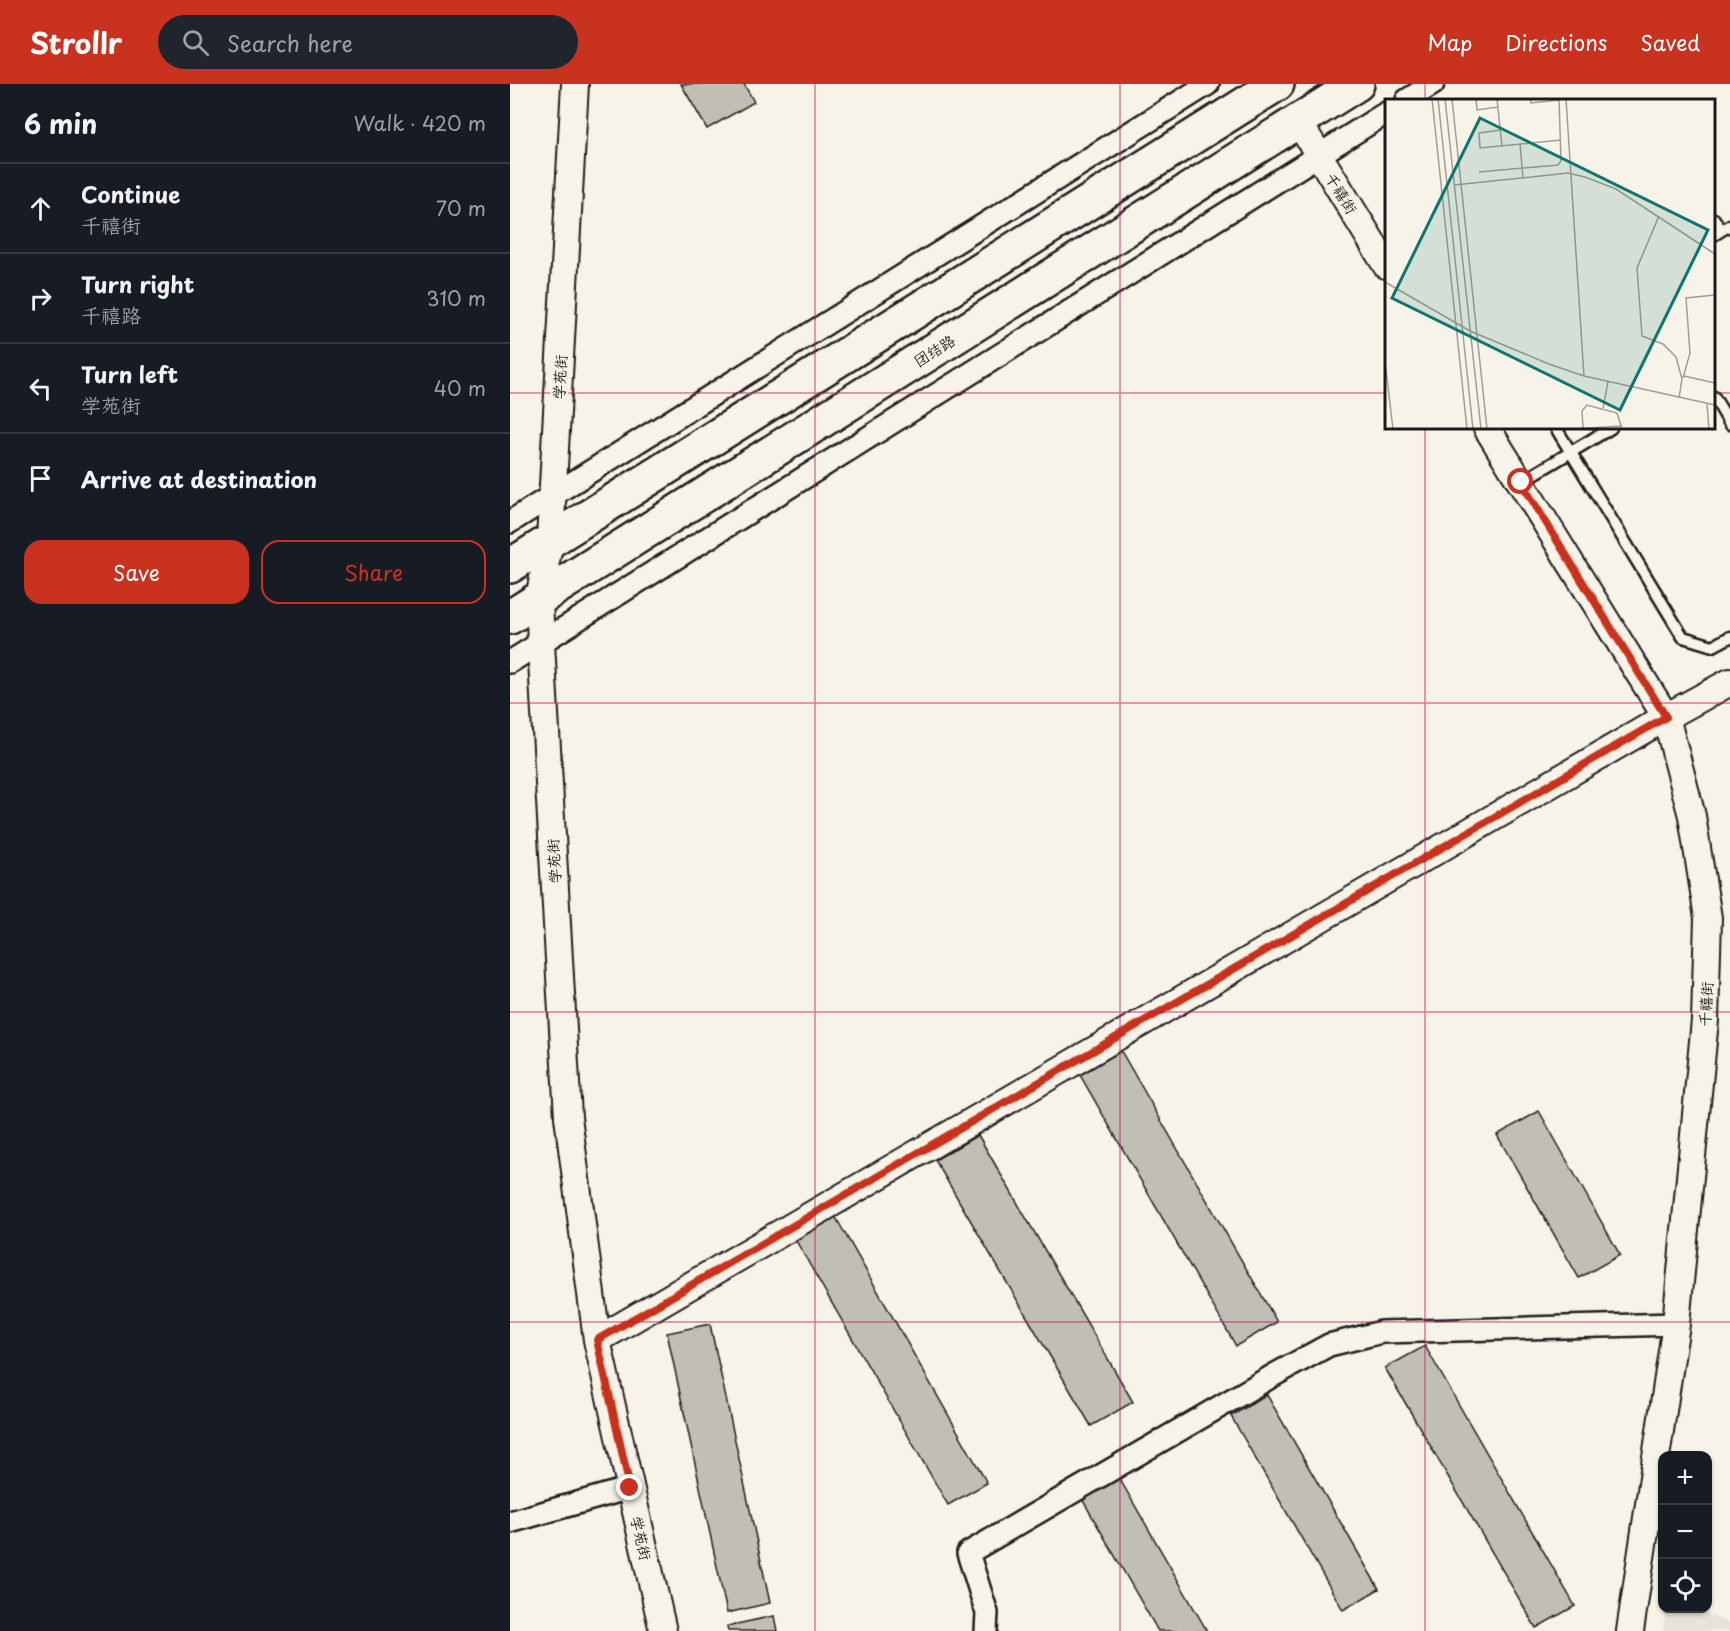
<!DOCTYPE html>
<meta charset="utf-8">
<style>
:root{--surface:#171b24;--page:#20242c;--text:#f1f3f6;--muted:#9ea1a6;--line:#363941;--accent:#c8321e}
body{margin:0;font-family:"Playpen Sans","LXGW WenKai TC",sans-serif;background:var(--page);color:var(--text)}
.controls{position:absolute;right:18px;bottom:18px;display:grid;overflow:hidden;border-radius:12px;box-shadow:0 2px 4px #0004}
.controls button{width:54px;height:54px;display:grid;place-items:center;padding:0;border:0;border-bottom:2px solid var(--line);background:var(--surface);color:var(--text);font:30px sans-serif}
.stop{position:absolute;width:18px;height:18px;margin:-14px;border:4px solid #c8321e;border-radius:50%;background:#fff}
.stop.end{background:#c8321e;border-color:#fff;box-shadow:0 2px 6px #0008}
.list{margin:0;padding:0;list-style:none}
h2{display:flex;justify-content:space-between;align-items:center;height:78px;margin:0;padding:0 24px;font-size:26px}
h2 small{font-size:20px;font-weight:400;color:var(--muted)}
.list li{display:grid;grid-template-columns:39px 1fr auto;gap:18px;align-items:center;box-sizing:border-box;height:90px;padding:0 24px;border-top:2px solid var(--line)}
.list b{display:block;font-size:22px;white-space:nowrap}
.list p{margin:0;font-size:20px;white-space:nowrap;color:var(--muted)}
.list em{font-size:20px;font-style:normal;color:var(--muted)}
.actions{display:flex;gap:12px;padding:18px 24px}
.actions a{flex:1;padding:14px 0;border:2px solid var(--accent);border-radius:18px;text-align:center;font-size:21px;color:var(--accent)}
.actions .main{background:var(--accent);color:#fff}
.icon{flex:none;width:33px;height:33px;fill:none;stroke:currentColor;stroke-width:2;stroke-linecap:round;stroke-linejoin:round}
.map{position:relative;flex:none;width:1220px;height:1547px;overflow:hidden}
header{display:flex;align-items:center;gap:36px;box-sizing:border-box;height:84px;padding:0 30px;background:var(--accent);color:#fff}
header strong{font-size:28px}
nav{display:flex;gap:33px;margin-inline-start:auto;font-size:21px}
.search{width:420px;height:54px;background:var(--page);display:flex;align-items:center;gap:15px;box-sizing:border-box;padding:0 21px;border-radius:33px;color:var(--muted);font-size:22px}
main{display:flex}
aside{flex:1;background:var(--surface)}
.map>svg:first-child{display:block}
</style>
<header>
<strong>Strollr</strong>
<div class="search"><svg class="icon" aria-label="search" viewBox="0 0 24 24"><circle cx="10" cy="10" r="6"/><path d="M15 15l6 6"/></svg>Search here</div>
<nav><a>Map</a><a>Directions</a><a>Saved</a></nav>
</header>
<main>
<aside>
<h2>6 min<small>Walk · 420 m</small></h2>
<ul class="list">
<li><svg class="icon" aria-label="ahead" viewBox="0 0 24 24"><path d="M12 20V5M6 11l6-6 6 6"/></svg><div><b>Continue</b><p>千禧街</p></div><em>70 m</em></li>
<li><svg class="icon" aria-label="right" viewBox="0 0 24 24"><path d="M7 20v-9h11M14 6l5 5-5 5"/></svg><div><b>Turn right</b><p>千禧路</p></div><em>310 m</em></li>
<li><svg class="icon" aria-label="left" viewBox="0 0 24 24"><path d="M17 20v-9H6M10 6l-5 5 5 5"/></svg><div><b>Turn left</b><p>学苑街</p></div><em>40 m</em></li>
<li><svg class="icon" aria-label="arrive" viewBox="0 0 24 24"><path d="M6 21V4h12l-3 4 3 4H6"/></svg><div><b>Arrive at destination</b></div></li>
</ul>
<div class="actions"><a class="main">Save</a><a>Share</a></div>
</aside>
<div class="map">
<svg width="1220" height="1547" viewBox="0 0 1220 1547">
<rect width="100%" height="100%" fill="#f7f3e8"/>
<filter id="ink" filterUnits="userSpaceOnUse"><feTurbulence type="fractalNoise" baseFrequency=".0167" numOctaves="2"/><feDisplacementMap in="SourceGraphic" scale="12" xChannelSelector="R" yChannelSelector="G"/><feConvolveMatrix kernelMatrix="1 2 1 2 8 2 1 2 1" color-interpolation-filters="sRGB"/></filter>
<g filter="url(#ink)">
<path fill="#e6e3d9" d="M1156,1525H1187L1220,1540V1547H1153Z"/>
<path fill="#c0beb5" stroke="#1c1c1c" stroke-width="1.5" d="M171,0H234L244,18L197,45Z
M611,967L767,1238L726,1262L570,991Z
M1029,1027L1110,1171L1069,1194L987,1051Z
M468,1051L623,1318L581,1342L425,1076Z
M325,1132L477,1399L438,1421L285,1155Z
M200,1240L260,1519L217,1529L157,1249Z
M915,1262L1065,1522L1026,1544L875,1284Z
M757,1311L869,1505L833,1526L721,1332Z
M608,1392L697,1547H648L571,1413Z
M264,1532L267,1547H218L217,1542Z"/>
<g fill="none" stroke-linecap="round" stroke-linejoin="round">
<g stroke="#1c1c1c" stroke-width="15">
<path id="service" d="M1204,135L1211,146
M1204,151L1220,141
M1204,313L1220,340
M1046,344L1173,553L1203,562L1220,553
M1011,398L1101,344"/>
</g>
<g stroke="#1c1c1c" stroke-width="26">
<path id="minor" d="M897,16L923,0
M0,438L698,0
M0,578L876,29
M0,1438L120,1404
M476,1547L477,1529L458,1469L764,1291L819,1261L872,1248L1166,1240"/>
</g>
<g stroke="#1c1c1c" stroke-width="30">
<path id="tertiary" d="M65,0L40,456L29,515L31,559L58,1033L87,1256L153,1547
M788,37L876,181
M977,344L1156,633L1182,732L1198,834L1195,936L1166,1240L1120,1547
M87,1256L1156,633L1220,598"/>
</g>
<g stroke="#1c1c1c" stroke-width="38">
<path id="primary" d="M0,482L767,0
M0,533L847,0"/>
</g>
<use href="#service" stroke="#f7f3e8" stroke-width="10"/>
<use href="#minor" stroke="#f7f3e8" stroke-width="21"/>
<use href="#tertiary" stroke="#f7f3e8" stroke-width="26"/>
<use href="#primary" stroke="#f7f3e8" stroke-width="33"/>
</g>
</g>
<g fill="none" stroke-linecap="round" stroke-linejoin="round" filter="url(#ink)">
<path stroke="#c8321e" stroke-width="8" d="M120,1404L87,1256L1156,633L1011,398"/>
</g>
<path fill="none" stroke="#c2185b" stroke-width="1.5" stroke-opacity="0.55" d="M305,0V1547M610,0V1547M915,0V16M0,309H876M1204,309H1220M915,344V1547M0,619H1220M0,928H1220M0,1238H1220"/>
<g text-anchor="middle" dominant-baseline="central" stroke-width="4.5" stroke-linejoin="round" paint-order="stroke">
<g font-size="15" fill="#1c1c1c" stroke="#f7f3e8">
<text transform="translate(832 109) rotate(58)">千禧街</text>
<text transform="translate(424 266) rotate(-32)">团结路</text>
<text transform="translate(49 293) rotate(-87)">学苑街</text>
<text transform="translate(43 777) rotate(-93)">学苑街</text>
<text transform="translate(1195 920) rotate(-87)">千禧街</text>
<text transform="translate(132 1454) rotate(77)">学苑街</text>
</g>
</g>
<g transform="translate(875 15)">
<rect width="330" height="330" fill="#f7f3e8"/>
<path fill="none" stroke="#9f9d96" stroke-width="1.5" d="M47,0L82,330M53,0L88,330M60,0L96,330M67,0L102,330M91,0L92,11L113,8M112,0L117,47M145,0L146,4L174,1M181,0L199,277M116,31L94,34L95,49L176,41M135,45L138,79M94,73L173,66L176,62L174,0M69,86L183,74L200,78L231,90L330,155M274,117L252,169L257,237L278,245L291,258L297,280L294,299M0,183L85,232L164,265L199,277L330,306M0,262L8,330M299,277L330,284M298,279L305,254L301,199L330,196M322,305L324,330M218,309L223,283M198,329L197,312L202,306L232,314L237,330M187,330L237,327"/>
<path fill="#0f766e" fill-opacity="0.15" stroke="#0f766e" stroke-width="3" d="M95,19L323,131L235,311L7,199Z"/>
<rect width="330" height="330" fill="none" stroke="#1c1c1c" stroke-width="3"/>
</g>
</svg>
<div class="controls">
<button>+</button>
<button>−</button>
<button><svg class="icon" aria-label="locate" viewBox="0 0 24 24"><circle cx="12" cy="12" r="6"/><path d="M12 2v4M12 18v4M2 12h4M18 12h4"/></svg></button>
</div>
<div class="stop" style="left:1011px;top:398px"></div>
<div class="stop end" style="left:120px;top:1404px"></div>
</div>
</main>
